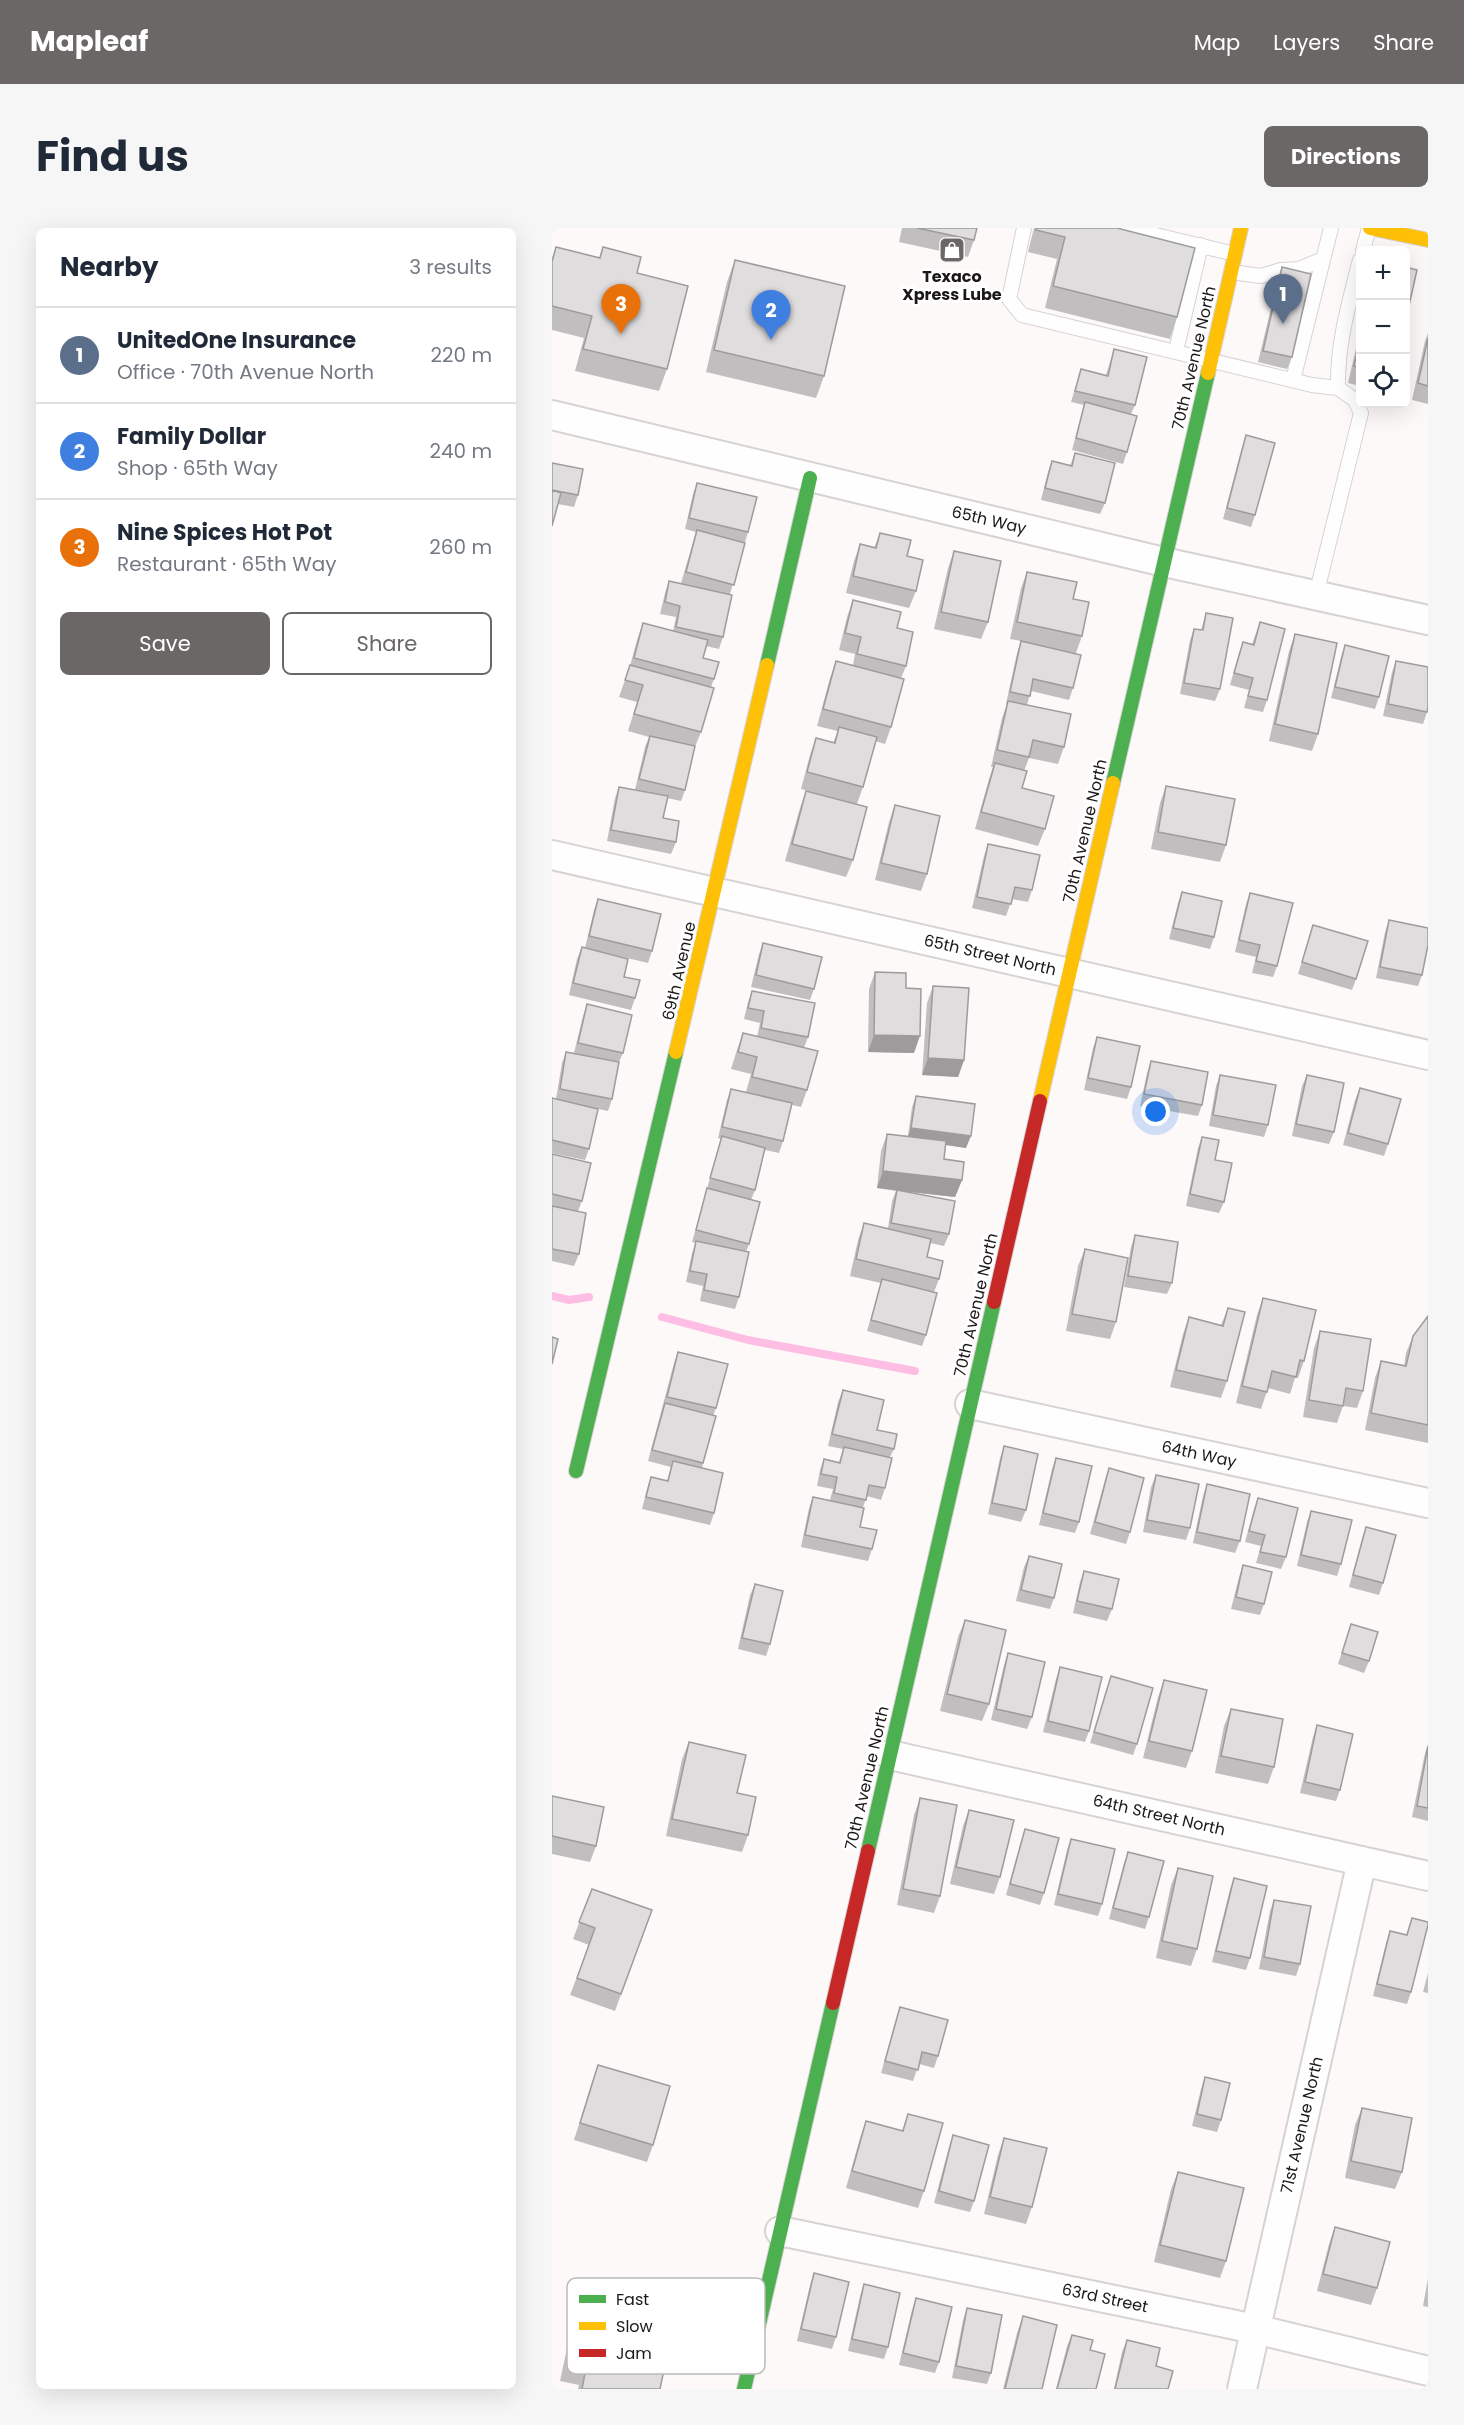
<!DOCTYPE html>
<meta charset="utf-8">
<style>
:root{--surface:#fff;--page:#f6f6f7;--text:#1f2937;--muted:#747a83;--line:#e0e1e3;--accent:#6b6767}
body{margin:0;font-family:Poppins,sans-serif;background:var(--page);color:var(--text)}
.controls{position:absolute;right:18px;top:18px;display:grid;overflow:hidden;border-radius:9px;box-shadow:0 6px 24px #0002}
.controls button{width:54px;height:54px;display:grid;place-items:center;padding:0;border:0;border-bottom:2px solid var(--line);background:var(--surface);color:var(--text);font:30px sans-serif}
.you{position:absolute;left:604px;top:884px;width:21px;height:21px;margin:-15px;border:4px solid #fff;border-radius:50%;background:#1a73e8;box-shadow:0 0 0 9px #1a73e833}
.badge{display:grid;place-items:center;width:39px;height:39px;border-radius:50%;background:var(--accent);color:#fff;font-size:20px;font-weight:700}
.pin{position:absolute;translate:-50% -50px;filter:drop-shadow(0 2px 3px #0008)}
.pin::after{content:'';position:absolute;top:32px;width:21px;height:18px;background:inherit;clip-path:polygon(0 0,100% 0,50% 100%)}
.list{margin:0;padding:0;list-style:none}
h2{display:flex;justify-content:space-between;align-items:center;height:78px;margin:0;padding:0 24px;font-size:26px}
h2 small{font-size:20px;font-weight:400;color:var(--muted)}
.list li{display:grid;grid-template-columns:39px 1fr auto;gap:18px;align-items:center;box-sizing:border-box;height:96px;padding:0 24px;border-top:2px solid var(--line)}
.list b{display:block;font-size:22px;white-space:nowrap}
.list p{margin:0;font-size:20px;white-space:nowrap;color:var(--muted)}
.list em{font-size:20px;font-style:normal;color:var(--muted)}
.actions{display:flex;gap:12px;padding:18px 24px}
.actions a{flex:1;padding:14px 0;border:2px solid var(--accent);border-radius:9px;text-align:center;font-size:21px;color:var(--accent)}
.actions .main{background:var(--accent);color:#fff}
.icon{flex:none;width:33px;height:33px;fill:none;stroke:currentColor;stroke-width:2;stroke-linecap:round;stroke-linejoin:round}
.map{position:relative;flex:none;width:876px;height:2161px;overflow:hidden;border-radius:9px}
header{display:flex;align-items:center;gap:36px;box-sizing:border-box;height:84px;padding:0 30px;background:var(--accent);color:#fff}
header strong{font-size:28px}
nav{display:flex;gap:33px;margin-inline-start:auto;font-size:21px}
.intro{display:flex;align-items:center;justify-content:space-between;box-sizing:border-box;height:144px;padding:0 36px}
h1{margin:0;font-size:42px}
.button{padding:15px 27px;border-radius:9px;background:var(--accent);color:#fff;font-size:21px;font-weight:700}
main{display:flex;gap:36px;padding:0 36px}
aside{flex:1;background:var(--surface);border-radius:9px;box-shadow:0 6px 24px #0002}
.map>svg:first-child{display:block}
</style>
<header>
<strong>Mapleaf</strong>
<nav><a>Map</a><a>Layers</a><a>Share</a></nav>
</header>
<div class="intro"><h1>Find us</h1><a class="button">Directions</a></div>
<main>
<aside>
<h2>Nearby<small>3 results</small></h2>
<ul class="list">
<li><span class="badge" style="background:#5c6f8a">1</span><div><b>UnitedOne Insurance</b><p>Office · 70th Avenue North</p></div><em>220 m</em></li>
<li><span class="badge" style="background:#3f7fe0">2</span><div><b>Family Dollar</b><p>Shop · 65th Way</p></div><em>240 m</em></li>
<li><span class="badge" style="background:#e8710a">3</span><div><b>Nine Spices Hot Pot</b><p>Restaurant · 65th Way</p></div><em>260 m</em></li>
</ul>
<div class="actions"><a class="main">Save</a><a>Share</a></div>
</aside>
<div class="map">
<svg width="876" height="2161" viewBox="0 0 876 2161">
<rect width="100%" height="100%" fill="#fdf9f9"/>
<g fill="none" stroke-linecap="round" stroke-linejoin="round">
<path stroke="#febee3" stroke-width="8" d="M0,1068L17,1072L37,1069
M110,1089L196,1112L363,1143"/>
<g stroke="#d7d3d3" stroke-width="16">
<path id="lane" d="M472,0L457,71L470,87L760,157L786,160
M574,0L683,26
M811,22L817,0
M679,44L709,48L729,42L747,41L771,31
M624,123L649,17
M741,152L779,0
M764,367L809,185L803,172L786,160C785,116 797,75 808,32"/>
</g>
<g stroke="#d7d3d3" stroke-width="32">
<path id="street" d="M0,187L612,334L876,392
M0,627L876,827
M418,1176L876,1275
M338,1527L876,1648
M228,2003L703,2101L876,2143
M690,2161L810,1633"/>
</g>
<g stroke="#d7d3d3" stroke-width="16">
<path id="fast" d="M215,437L258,250
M561,555L656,145
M24,1243L124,824
M316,1623L442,1074
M192,2161L281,1775"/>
</g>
<g stroke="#d7d3d3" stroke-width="16">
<path id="slow" d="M818,0L876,12
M656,145L689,0
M124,824L215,437
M488,873L561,555"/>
</g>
<g stroke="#d7d3d3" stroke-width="16">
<path id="jam" d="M442,1074L488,873
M281,1775L316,1623"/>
</g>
<use href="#lane" stroke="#fffefe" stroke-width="14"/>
<use href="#street" stroke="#fffefe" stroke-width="28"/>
<use href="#fast" stroke="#4caf50" stroke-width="14"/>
<use href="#slow" stroke="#ffc107" stroke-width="14"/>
<use href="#jam" stroke="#c62828" stroke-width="14"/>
</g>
<path fill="#c1bebf" d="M350,0H425L422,12L416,29L347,14Z
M482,0H565L625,89L618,111L493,80L505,31L476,24Z
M4,19L47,30L51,19L85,45L115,141L107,163L23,143L32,110L0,102V30Z
M183,32L272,148L264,170L154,144L175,54Z
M730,39L740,129L735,141L706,134L726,51Z
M808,103V158L796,155Z
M876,105V176L860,172L873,113Z
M562,121L583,177L579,186L575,224L571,236L520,222L532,177L519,174L529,141L554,147Z
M694,207L703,287L699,299L671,291L690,219Z
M523,225L553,275L548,286L489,272L496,244L500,233L518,238Z
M0,235L26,267L22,279L6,276Z
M145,255L196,304L178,366L171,409L167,421L154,418L151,430L162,451L159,459L149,504L142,521L133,562L129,573L115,570L111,590L124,614L119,626L55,613L63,570L67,559L83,562L93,519L97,509L76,503L85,474L67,469L78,438L85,412L91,395L121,403L124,389L108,386L113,365L117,353L141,358L129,355L144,304L133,301L141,266Z
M328,305L355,328L364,363L357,380L294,365L302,333L308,316L322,320Z
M402,323L436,394L429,411L382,401L396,340Z
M475,344L521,371L530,408L524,425L521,460L517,472L479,463L475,477L512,519L506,536L477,530L472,543L470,560L493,601L486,618L423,601L437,551L441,539H439L450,490L455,476H454L465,425L469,413L458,411L469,360Z
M301,372L345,400L354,438L349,450L339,499L333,516L323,513L311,559L305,576L249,561L258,527L264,510L281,515L286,503L265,498L278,450L284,433L301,437L303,426L287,422L295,389Z
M654,385L668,461L663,473L628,466L638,412L642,401L649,402Z
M708,394L715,472L711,484L692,480L697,462L678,457L687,425L691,414L700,416Z
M743,406L766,506L760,523L717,513L737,423Z
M793,417L827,469L823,481L779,470L789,429Z
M844,433L875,484L871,496L831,488L840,444Z
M614,558L674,617L668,634L599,621L608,575Z
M254,563L301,632L294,649L233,633L248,580Z
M343,577L375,646L369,663L323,652L337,594Z
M436,616L480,662L476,674L460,671L454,688L420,680L432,628Z
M630,664L662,709L658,721L617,711L626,675Z
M698,665L725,738L721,749L700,745L704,729L683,724L694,676Z
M46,671L100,723L96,735L33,720L42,682Z
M837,692L870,747L866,758L824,750L833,704Z
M761,697L804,751L800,762L746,746Z
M211,715L262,761L258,772L199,759L207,726Z
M30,719L72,749L83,770L79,782L17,767L25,731Z
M323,744L354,760L362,825L316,824L317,761Z
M381,758L412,832L406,849L370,847L375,775Z
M200,763L256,809L252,820L255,862L249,879L240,877L231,913L227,925L213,922L203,962L199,972L197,1016L194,1024L187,1069L183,1081L148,1073L151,1058L134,1054L140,1025L144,1015L140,1014L169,911L166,910L175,872L179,861L194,864L199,846L179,841L185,822L191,805L205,809L208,795L192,791L196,774Z
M35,776L71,825L67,834L60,871L56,883L37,879V921L33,932L0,925V870L4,871L10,835L14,824L22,825L31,788Z
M545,809L579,859L575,871L532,862L541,820Z
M599,833L650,877L646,888L588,878L595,845Z
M668,847L716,897L712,909L657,898L664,858Z
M755,847L782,904L777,916L740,908L750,858Z
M808,860L836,916L832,928L791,917L803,872Z
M364,868L414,920L394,917L392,931L410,952L403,969L356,964L397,1006L392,1018L378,1015L375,1029L387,1051L382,1064L374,1107L370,1118L315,1103L329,1055L298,1048L306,1012L312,995L336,1000L340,973L344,963L325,960L329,923L335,906L356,908L360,879Z
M650,909L663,932L672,974L667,985L634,978L646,920Z
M0,926L30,973L26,983L27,1026L22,1038L0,1033Z
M583,1007L620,1055L615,1066L572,1059L579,1019Z
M533,1021L564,1094L558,1111L514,1103L526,1038Z
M711,1070L752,1133L746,1150H743L738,1166L716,1160L709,1181L684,1175L705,1087Z
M676,1080L675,1153L669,1170L618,1159L631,1106L637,1089L669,1097Z
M876,1088V1215L813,1202L823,1150L829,1133L852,1138L854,1125L861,1108Z
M768,1103L811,1163L805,1180L791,1178L785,1195L751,1189L762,1120Z
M126,1124L164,1180L161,1188L150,1240L162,1285L158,1297L90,1281L95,1261L99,1249L115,1253L119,1239L96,1233L122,1135Z
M291,1162L342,1221L338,1229L333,1260L329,1272L315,1268L311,1279L308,1299L320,1321L316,1333L249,1319L257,1280L261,1269L278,1272L281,1261L265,1258L268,1242L272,1231L287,1234L291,1221L276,1218L286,1174Z
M452,1218L474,1282L469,1294L436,1286L448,1230Z
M504,1230L527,1294L523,1305L487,1297L500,1241Z
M557,1240L578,1304L574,1316L538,1306L553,1252Z
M604,1247L638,1300L634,1312L591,1304L599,1259Z
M655,1256L688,1313L683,1325L641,1315L651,1268Z
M706,1270L734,1329L729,1341L704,1335L709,1318L693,1314L702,1281Z
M759,1283L789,1336L785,1348L745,1338L755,1294Z
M814,1299L831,1355L827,1367L797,1359L810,1311Z
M477,1328L502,1370L498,1381L464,1373L472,1339Z
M691,1337L712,1376L708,1387L679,1381L687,1349Z
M532,1343L560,1381L555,1393L521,1385L528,1354Z
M203,1356L218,1416L214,1428L186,1421L198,1367Z
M413,1392L437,1476L430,1493L388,1483L406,1409Z
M799,1396L817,1433L812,1445L786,1436Z
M456,1425L480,1489L475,1501L439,1492L452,1437Z
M508,1439L537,1503L533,1514L491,1504L504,1451Z
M559,1448L585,1516L581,1527L538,1515Z
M612,1452L640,1523L634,1540L591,1530L606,1469Z
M679,1481L722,1539L716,1556L663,1545L672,1498Z
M765,1497L788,1562L784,1573L748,1565L761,1509Z
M137,1514L185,1565L196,1607L190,1624L114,1608L130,1531Z
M876,1516V1593L860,1589L873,1525Z
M0,1568L44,1618L38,1634L0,1626Z
M368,1570L388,1668L382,1685L345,1677L362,1587Z
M417,1582L448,1649L442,1666L398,1656L411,1598Z
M473,1601L492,1665L488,1677L454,1667L469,1613Z
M519,1611L550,1676L546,1688L502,1677L515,1622Z
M576,1624L597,1689L593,1701L557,1691L572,1635Z
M626,1640L645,1721L639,1738L604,1730L619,1657Z
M682,1650L698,1730L694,1742L660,1734L678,1661Z
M40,1661L100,1682L63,1783L18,1767L37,1717L21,1711Z
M722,1672L748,1736L744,1748L707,1741L718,1683Z
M860,1690L859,1764L855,1776L821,1768L834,1715L838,1703L854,1707Z
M876,1745V1765L871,1764Z
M348,1779L386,1828L382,1840L367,1836L361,1853L329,1845L344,1791Z
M46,1837L101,1917L95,1934L22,1912L40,1854Z
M653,1849L669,1892L665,1904L640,1898L649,1861Z
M810,1880L850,1944L843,1961L793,1950L803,1897Z
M356,1886L372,1963L366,1980L294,1960L308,1910L314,1893L350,1903Z
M401,1907L422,1973L418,1984L382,1975L397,1919Z
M452,1910L480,1979L474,1996L432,1986L446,1927Z
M626,1944L674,2033L668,2050L602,2034L619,1961Z
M783,1999L825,2060L819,2077L765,2063L777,2016Z
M262,2045L284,2109L280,2121L245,2113L258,2057Z
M876,2050V2079L871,2078Z
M312,2056L336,2119L332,2131L296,2123L308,2068Z
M364,2070L387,2134L383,2145L347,2137L360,2082Z
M26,2079L95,2128L108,2161H26L27,2157L8,2153L19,2101Z
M415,2080L439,2145L435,2156L400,2150L411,2092Z
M471,2088L490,2161H451L465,2105Z
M520,2107L538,2122L544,2161H504L515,2118Z
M575,2112L604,2138L616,2161H562L570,2124Z"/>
<path fill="#9d9b9b" d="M322,807L368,808L362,825L316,824Z
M376,830L412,832L406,849L370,847Z
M359,900L419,908L414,920L355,911Z
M331,943L410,952L403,969L325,960Z"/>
<path fill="#e0ddde" stroke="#9d9b9b" stroke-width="1.5" d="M365,0H425L422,12Z
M485,0H565L643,20L625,89L501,58L513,9L484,2Z
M4,19L48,30L51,19L89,29L85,45L136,58L115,141L31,121L40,88L0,78V34Z
M183,32L293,58L272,148L162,122Z
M730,39L759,46L740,129L711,123Z
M854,39L865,42L854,91Z
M876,110V158L866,155Z
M808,112V140L802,138Z
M562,121L595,129L583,177L523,163L529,141L556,148Z
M533,174L585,188L575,224L524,210Z
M694,207L723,215L703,287L675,280Z
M523,225L563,235L553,275L493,260L500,233L520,238Z
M0,235L31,241L26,267L0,262Z
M145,255L205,269L196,304L137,290Z
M0,262L9,265L0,298Z
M145,302L193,315L182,357L134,344Z
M328,305L359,312L355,328L371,332L364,363L301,348L308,316L324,320Z
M402,323L449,333L436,394L389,384Z
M475,344L525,354L521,371L537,374L530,408L465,394Z
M117,353L180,367L171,409L124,399L128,378L113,374Z
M301,372L349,384L345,400L361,404L354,438L305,426L309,409L293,405Z
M654,385L681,390L668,461L632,455L642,401L651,402Z
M708,394L733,401L715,472L696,468L701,450L682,445L691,414L702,417Z
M91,395L156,412L151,430L167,434L162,451L82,430Z
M743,406L785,415L766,506L723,496Z
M469,413L529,427L521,460L481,451L478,468L458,464Z
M793,417L837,428L827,469L783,459Z
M284,433L352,451L339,499L271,481Z
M844,433L876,439V478L875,484L836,476Z
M78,437L162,460L149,504L82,486L91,457L73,452Z
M456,473L519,486L512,519L481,512L477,529L445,522Z
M287,499L325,509L311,559L255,544L264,510L283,515Z
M98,508L143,518L133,562L87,551Z
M443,535L475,543L470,560L502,568L493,601L429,584Z
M614,558L683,571L674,617L606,604Z
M67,559L116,568L111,590L127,593L124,614L59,602Z
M254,563L315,579L301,632L240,616Z
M343,577L388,588L375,646L329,635Z
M436,616L488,627L480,662L463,659L459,676L425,669Z
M630,664L670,673L662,709L621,700Z
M698,665L741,675L725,738L704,733L708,717L687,712Z
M46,671L109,686L100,723L37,708Z
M837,692L876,700V717L870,747L828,739Z
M761,697L816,713L804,751L750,734Z
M211,715L270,729L262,761L204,747Z
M30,719L76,731L72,749L88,752L83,770L21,755Z
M323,744L354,745V760L369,761L368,808L322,807Z
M381,758L417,760L412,832L376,830Z
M200,763L263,775L256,809L209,800L212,783L196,780Z
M35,776L80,787L71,825L26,815Z
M191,805L266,823L255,862L200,849L205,829L186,824Z
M545,809L588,818L579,859L536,850Z
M14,824L67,834L60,871L8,861Z
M599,833L656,844L650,877L592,866Z
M668,847L724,857L716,897L661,887Z
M755,847L792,855L782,904L744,896Z
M808,860L849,871L836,916L796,905Z
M179,861L240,875L231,913L170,899Z
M364,868L423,876L419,908L359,900Z
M0,870L46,881L37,921L0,912Z
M335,906L394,913L392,931L412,934L410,952L331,943Z
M170,908L213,920L203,962L158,950Z
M650,909L667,912L663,932L680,935L672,974L638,966Z
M0,926L39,935L30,973L0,966Z
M155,960L208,974L197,1016L144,1002Z
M345,962L403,973L397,1006L339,995Z
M0,978L34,985L27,1026L0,1021Z
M312,995L379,1011L375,1029L391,1033L387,1051L304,1031Z
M583,1007L626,1014L620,1055L576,1048Z
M144,1013L197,1024L187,1069L152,1062L155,1046L138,1043Z
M533,1021L576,1030L564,1094L520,1086Z
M330,1051L385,1065L374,1107L319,1092Z
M711,1070L764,1082L752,1133L748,1132L744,1149L720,1143L715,1164L690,1158Z
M676,1080L693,1084L675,1153L624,1142L637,1089L671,1098Z
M876,1088V1197L819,1185L829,1133L854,1138L861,1108Z
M768,1103L819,1111L811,1163L794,1160L791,1178L757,1172Z
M0,1109L6,1111L0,1136Z
M126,1124L176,1136L164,1180L115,1169Z
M291,1162L332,1172L325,1202L345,1206L342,1221L280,1206Z
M113,1175L164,1188L151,1235L100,1222Z
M452,1218L486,1226L474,1282L440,1275Z
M292,1219L340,1230L333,1260L317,1257L314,1272L282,1265L285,1249L269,1246L272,1231L288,1235Z
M504,1230L540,1238L527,1294L491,1285Z
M121,1233L171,1245L162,1285L94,1269L99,1249L116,1253Z
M557,1240L592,1250L578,1304L543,1294Z
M604,1247L647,1256L638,1300L595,1292Z
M655,1256L698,1266L688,1313L645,1304Z
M261,1269L312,1280L308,1299L325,1302L320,1321L253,1307Z
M706,1270L746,1280L734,1329L708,1324L713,1307L697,1303Z
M759,1283L800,1292L789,1336L749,1327Z
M814,1299L844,1307L831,1355L801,1347Z
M477,1328L510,1336L502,1370L469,1362Z
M691,1337L720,1344L712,1376L684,1369Z
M532,1343L567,1351L560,1381L525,1373Z
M203,1356L231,1363L218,1416L190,1410Z
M413,1392L454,1402L437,1476L395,1466Z
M799,1396L826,1404L817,1433L790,1425Z
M456,1425L493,1434L480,1489L444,1481Z
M508,1439L550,1449L537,1503L496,1493Z
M559,1448L601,1460L585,1516L542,1504Z
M612,1452L655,1462L640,1523L597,1513Z
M679,1481L731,1491L722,1539L669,1528Z
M765,1497L801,1506L788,1562L753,1554Z
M137,1514L194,1527L185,1565L204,1569L196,1607L120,1591Z
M876,1518V1580L865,1578Z
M0,1568L52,1579L44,1618L0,1608Z
M368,1570L405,1577L388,1668L351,1661Z
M417,1582L462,1592L448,1649L404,1639Z
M473,1601L507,1610L492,1665L458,1656Z
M519,1611L563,1621L550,1676L506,1666Z
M576,1624L612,1633L597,1689L561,1680Z
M626,1640L661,1648L645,1721L610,1713Z
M682,1650L715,1658L698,1730L664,1723Z
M40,1661L100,1682L69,1766L25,1750L43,1700L27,1694Z
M722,1672L759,1678L748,1736L712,1729Z
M860,1690L876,1694V1697L859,1764L825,1756L838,1703L855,1707Z
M348,1779L396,1792L386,1828L370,1824L366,1842L333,1833Z
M46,1837L118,1858L101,1917L28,1895Z
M653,1849L678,1855L669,1892L645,1886Z
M810,1880L860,1890L850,1944L799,1933Z
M356,1886L391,1895L372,1963L300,1943L314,1893L351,1903Z
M401,1907L437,1917L422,1973L387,1963Z
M452,1910L495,1920L480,1979L438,1969Z
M626,1944L692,1960L674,2033L608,2017Z
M783,1999L838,2014L825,2060L771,2046Z
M262,2045L297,2054L284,2109L249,2101Z
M312,2056L348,2065L336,2119L300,2111Z
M364,2070L400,2079L387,2134L351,2125Z
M26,2079L102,2093L95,2128L114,2132L108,2161H30L35,2135L16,2132Z
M415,2080L450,2087L439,2145L404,2138Z
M471,2088L505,2097L490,2161H453Z
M520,2107L541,2112L538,2122L553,2126L544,2161H505Z
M575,2112L608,2120L604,2138L621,2143L616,2161H563Z"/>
<defs>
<g id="shop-square" transform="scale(1.35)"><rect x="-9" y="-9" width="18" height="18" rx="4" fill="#6b6767" stroke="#fff"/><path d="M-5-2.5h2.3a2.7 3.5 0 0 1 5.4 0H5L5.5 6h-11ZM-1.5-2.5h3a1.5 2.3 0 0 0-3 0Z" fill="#fff"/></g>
</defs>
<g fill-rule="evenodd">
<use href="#shop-square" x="400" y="22"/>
</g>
<g text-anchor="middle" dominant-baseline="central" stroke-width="6" stroke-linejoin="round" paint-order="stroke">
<g font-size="16" font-weight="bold" fill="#1c1818" stroke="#fff">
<text x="400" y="48">Texaco<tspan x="400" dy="18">Xpress Lube</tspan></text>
</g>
<g font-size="16" fill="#1c1818" stroke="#fff">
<text transform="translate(642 130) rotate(-77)">70th Avenue North</text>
<text transform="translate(437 292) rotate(13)">65th Way</text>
<text transform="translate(533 603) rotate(-77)">70th Avenue North</text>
<text transform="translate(438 727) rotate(13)">65th Street North</text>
<text transform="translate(127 743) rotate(-77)">69th Avenue</text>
<text transform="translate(424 1077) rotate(-77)">70th Avenue North</text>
<text transform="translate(647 1226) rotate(12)">64th Way</text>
<text transform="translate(315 1550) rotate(-77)">70th Avenue North</text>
<text transform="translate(607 1587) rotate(13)">64th Street North</text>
<text transform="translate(750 1897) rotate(-77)">71st Avenue North</text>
<text transform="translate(553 2070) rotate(12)">63rd Street</text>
</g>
</g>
<rect x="15" y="2050" width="198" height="96" rx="9" fill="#fff" stroke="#bbbaba" stroke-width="1.5"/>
<rect x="27" y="2067" width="27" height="8" fill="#4caf50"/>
<rect x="27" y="2094" width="27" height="8" fill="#ffc107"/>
<rect x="27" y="2121" width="27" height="8" fill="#c62828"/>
<g font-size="16" fill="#1c1818">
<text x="64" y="2077">Fast</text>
<text x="64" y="2104">Slow</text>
<text x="64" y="2131">Jam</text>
</g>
</svg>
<div class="controls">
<button>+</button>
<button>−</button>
<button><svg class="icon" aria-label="locate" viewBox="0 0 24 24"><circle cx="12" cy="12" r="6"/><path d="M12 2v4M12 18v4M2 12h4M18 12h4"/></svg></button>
</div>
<div class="you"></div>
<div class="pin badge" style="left:731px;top:96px;background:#5c6f8a">1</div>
<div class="pin badge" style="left:219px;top:112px;background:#3f7fe0">2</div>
<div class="pin badge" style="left:69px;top:106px;background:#e8710a">3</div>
</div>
</main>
